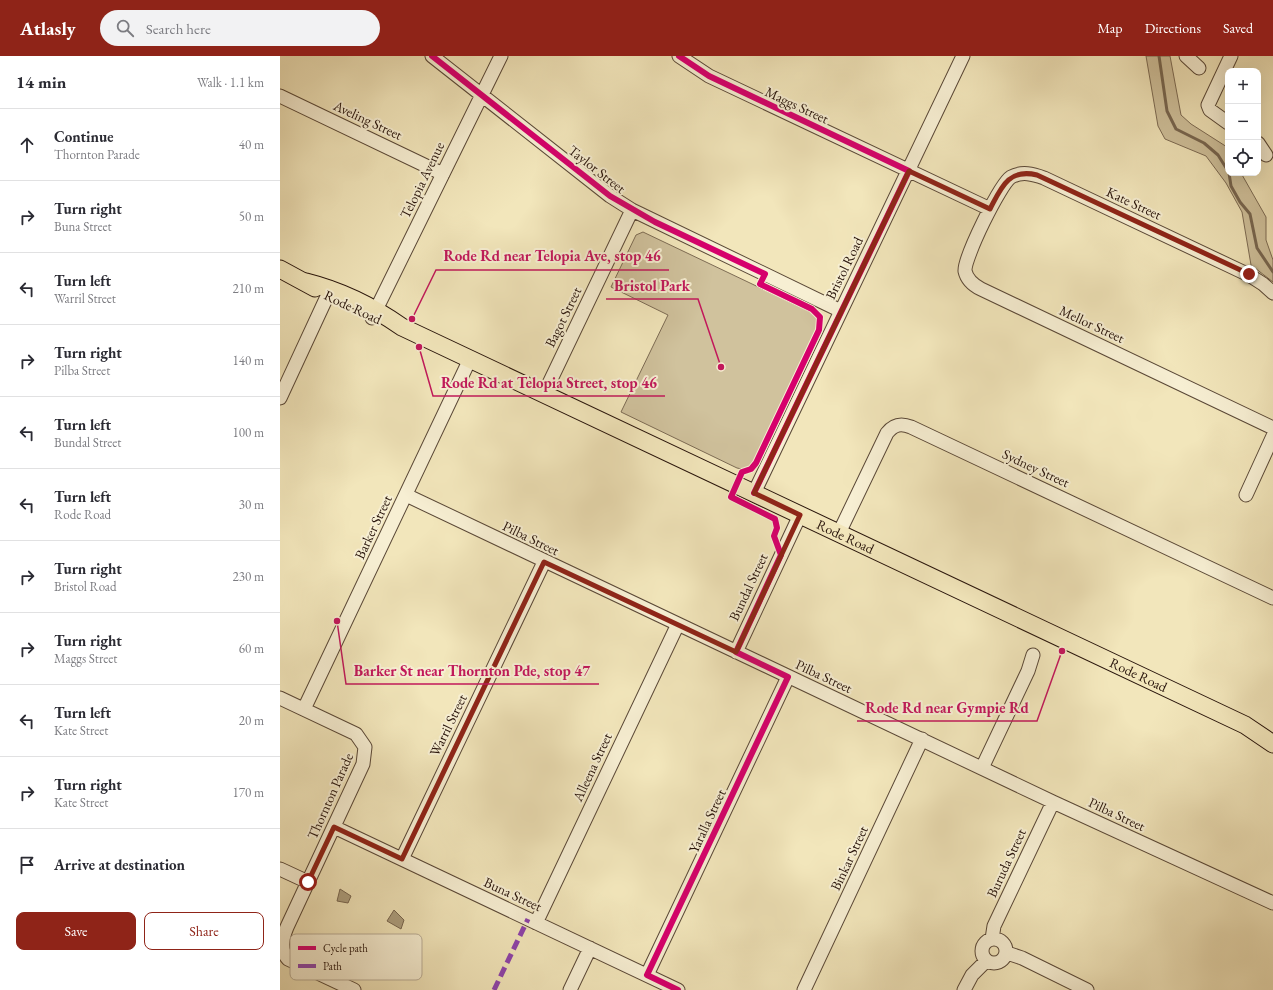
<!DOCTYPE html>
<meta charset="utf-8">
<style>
:root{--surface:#fff;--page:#f2f2f3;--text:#2b2b33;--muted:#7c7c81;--line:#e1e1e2;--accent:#8f2418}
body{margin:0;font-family:"EB Garamond",serif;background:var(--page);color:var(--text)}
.controls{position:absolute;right:12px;top:12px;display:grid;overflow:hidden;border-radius:8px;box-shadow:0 4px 16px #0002}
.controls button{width:36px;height:36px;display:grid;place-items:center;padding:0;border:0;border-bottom:1px solid var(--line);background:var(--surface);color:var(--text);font:20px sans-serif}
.stop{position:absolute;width:12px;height:12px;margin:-9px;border:3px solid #8f2418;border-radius:50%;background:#fff}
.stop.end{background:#8f2418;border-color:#fff;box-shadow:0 1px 4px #0008}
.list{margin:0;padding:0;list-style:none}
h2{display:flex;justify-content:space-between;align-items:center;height:52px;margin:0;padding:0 16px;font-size:17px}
h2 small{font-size:13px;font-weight:400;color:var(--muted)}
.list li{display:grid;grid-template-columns:26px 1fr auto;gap:12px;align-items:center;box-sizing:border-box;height:72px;padding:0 16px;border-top:1px solid var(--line)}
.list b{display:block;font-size:15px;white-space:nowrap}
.list p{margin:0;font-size:13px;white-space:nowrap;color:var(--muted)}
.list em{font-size:13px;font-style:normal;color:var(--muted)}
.actions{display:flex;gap:8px;padding:12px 16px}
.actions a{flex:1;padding:9px 0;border:1px solid var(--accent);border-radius:8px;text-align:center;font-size:14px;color:var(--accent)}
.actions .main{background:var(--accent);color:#fff}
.icon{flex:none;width:22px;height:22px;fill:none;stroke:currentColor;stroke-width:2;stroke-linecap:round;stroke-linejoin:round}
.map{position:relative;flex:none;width:993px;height:934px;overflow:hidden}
header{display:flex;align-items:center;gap:24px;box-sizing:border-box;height:56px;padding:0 20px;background:var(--accent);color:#fff}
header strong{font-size:19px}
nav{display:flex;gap:22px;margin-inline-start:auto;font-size:14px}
.search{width:280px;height:36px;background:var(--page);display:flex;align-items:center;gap:10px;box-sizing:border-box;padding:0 14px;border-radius:22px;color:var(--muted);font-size:15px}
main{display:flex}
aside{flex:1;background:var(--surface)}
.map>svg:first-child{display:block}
</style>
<header>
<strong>Atlasly</strong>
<div class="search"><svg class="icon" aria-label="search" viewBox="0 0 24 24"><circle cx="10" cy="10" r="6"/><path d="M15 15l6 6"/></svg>Search here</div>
<nav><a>Map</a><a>Directions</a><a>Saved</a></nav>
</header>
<main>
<aside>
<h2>14 min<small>Walk · 1.1 km</small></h2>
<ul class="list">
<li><svg class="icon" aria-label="ahead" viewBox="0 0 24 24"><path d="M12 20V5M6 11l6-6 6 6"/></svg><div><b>Continue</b><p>Thornton Parade</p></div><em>40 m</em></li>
<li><svg class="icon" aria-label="right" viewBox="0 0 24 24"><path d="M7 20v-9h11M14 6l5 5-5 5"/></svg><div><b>Turn right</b><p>Buna Street</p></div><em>50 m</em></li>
<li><svg class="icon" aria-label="left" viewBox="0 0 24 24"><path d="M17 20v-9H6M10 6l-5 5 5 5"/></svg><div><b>Turn left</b><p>Warril Street</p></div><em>210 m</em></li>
<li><svg class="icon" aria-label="right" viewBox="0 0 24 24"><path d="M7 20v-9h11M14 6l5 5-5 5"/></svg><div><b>Turn right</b><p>Pilba Street</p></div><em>140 m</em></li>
<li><svg class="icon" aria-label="left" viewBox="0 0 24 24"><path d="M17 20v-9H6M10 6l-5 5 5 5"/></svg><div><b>Turn left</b><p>Bundal Street</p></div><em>100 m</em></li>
<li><svg class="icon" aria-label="left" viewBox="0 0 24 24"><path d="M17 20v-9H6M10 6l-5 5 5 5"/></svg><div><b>Turn left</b><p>Rode Road</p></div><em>30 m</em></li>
<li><svg class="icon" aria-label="right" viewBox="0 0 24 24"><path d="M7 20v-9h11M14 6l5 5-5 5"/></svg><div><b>Turn right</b><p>Bristol Road</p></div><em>230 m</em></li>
<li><svg class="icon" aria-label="right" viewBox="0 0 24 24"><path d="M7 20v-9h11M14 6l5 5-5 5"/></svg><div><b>Turn right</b><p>Maggs Street</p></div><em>60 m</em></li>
<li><svg class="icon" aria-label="left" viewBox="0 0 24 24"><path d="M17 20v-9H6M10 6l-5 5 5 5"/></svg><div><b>Turn left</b><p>Kate Street</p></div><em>20 m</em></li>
<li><svg class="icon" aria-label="right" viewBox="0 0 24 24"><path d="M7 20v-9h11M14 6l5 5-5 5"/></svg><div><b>Turn right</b><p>Kate Street</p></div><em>170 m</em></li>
<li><svg class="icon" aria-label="arrive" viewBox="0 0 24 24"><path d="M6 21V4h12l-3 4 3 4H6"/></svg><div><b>Arrive at destination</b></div></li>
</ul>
<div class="actions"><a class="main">Save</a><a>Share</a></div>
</aside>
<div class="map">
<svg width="993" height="934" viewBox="0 0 993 934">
<rect width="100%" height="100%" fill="#f2e6bb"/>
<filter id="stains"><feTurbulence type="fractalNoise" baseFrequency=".005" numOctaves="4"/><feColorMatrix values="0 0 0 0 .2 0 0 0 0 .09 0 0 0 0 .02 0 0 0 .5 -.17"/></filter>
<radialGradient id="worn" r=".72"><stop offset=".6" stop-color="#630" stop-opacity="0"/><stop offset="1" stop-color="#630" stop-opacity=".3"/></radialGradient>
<path fill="#d0c29d" stroke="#7c6b54" d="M866,0H890L901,59L911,68L947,91L948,117H961L986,161V184L993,204V226L971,209L962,156L946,127L926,100L885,83L878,70Z
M363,176L535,258L540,266L473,407C468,412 465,414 457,412L341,356L388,259L331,231L356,179Z"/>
<path fill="#ad9f7f" stroke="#786751" d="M60,833L71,840L68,847L57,845Z
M114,854L124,864L121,873L107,865Z"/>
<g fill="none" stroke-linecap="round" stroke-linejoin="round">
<path stroke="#786751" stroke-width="3" d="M879,0L887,55L896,73L924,87L938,99L948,115
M949,117L951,130L960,146L970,158L977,192L993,216"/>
<g stroke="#5a4837" stroke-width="15">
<path id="minor" d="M152,0L330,140L352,154L561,255
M399,0L429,20L710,153
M906,0L919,12
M0,40L163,118
M948,67L930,54L928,49L951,0
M978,87L986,99
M993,237L983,228L969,219L764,122C753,118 742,115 731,121C720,128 684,202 685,215C687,224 693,229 701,233L993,372
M92,262L221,0
M264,338L352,154
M0,342L51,232
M474,437L683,0
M126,439L773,746L993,847
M966,439L993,380
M559,477L607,377C614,368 621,367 631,371L993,542
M456,596L520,459
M0,642L76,678L85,691L83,708L7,871C2,883 0,894 8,903L74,934
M24,653L190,303
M702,712L748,615L753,599
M54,771L398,934
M122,803L264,506
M0,813L28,826
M256,867L398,568
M702 895a12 12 0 1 1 24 0a12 12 0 1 1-24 0Z
M712,883L714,870L773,746
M727,897L742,902L807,934
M367,919L508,621
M290,934L310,892
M524,934L642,683
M684,934L692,919L706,905"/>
</g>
<g stroke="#28140b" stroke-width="19">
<g id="major">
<path d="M0,213L35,232"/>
<path id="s1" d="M26,226C62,235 92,250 122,271L965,669L993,688"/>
</g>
</g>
<use href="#minor" stroke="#f7efd3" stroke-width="13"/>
<use href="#major" stroke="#f2e6bb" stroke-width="17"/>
<path stroke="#8e44ad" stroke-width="5" stroke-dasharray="10 5" stroke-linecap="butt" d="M214,934L248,863"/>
<g stroke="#f7efd3" stroke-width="8">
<path id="cycleway" d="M152,0L330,140L375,166L485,218L480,228L532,253L540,261L539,274L476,407L471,413L462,416L451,441L495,463L497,472L494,480L501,499L456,596L508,621L367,919L398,934
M399,0L429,20L629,115L474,437"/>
</g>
<use href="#cycleway" stroke="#d6006c" stroke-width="6"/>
</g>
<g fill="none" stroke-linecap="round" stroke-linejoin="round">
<path stroke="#8f2418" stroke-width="5" d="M28,826L54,771L122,803L264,506L456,596L520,459L474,437L629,115L710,153C721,132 728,112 757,119L969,218"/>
</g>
<g text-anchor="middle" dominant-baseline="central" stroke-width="4" stroke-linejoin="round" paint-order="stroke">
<g font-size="14" fill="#28140b" stroke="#f7efd3">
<text transform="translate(517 49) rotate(25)">Maggs Street</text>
<text transform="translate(88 64) rotate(25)">Aveling Street</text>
<text transform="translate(317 113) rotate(38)">Taylor Street</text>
<text transform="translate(142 124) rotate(-64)">Telopia Avenue</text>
<text transform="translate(854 147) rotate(25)">Kate Street</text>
<text transform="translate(564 212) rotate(-64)">Bristol Road</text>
<text transform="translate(73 251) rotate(25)">Rode Road</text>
<text transform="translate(283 261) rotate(-64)">Bagot Street</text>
<text transform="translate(812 268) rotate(25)">Mellor Street</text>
<text transform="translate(756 412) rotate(25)">Sydney Street</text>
<text transform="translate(93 471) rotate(-65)">Barker Street</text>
<text stroke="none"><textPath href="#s1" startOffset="597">Rode Road</textPath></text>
<text transform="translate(251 482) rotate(26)">Pilba Street</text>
<text transform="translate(468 531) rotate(-65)">Bundal Street</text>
<text stroke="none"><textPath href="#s1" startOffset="921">Rode Road</textPath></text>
<text transform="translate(544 620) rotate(25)">Pilba Street</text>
<text transform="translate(168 669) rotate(-64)">Warril Street</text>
<text transform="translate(312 711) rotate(-65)">Alleena Street</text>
<text transform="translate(50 740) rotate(-66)">Thornton Parade</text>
<text transform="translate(837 758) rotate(25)">Pilba Street</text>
<text transform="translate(427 765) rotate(-65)">Yaralla Street</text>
<text transform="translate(569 802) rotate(-65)">Binkar Street</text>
<text transform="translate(726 807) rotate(-65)">Buruda Street</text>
<text transform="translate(233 838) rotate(25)">Buna Street</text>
</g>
</g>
<rect x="10" y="878" width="132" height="46" rx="6" fill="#f7efd3" stroke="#b9ad97" stroke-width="1"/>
<rect x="18" y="890" width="18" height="4" fill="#d6006c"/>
<rect x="18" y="908" width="18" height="4" fill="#8e44ad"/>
<g font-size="11" fill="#28140b">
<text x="43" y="896">Cycle path</text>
<text x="43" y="914">Path</text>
</g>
<path fill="none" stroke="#c2185b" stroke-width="1.5" d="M132 263L156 214H389M441 311L418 243H326M139 291L153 340H385M57 565L66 628H319M782 595L757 665H577"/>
<g fill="#c2185b" stroke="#f7efd3" stroke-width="1.5">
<circle cx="132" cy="263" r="4"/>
<circle cx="441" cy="311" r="4"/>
<circle cx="139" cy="291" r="4"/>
<circle cx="57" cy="565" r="4"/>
<circle cx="782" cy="595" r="4"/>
</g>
<g font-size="15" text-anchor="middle" font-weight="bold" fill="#c2185b" stroke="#f7efd3" stroke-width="4" stroke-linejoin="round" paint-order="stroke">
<text x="272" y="205">Rode Rd near Telopia Ave, stop 46</text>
<text x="372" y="235">Bristol Park</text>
<text x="269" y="332">Rode Rd at Telopia Street, stop 46</text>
<text x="192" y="620">Barker St near Thornton Pde, stop 47</text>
<text x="667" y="657">Rode Rd near Gympie Rd</text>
</g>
<rect width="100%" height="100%" filter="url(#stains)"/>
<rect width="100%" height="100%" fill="url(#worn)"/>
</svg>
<div class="controls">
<button>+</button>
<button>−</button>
<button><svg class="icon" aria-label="locate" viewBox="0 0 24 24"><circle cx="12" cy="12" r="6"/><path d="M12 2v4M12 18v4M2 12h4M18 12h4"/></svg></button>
</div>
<div class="stop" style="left:28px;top:826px"></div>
<div class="stop end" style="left:969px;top:218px"></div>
</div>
</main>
